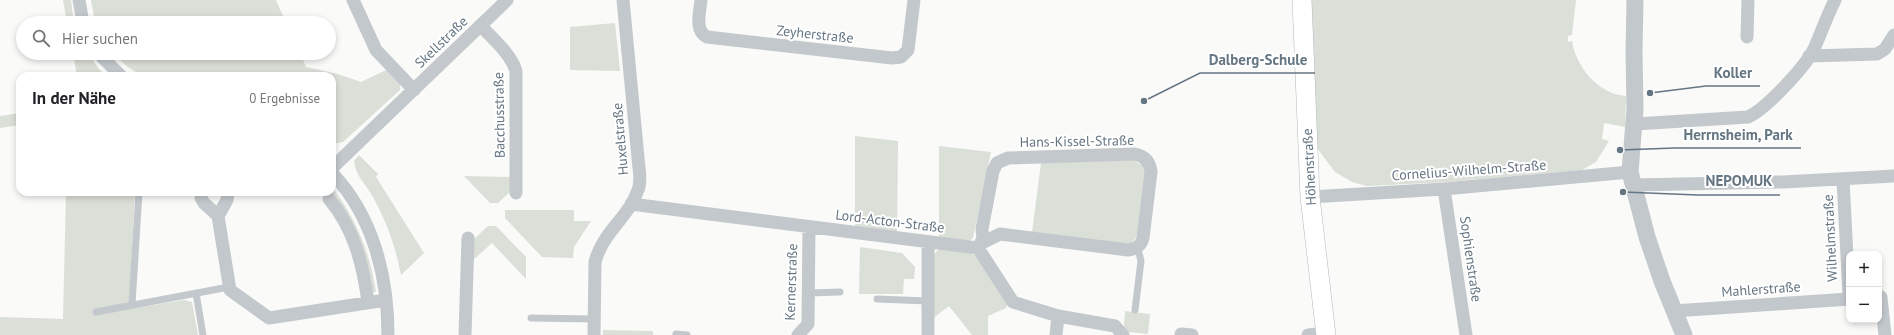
<!DOCTYPE html>
<html lang="de">
<meta charset="utf-8">
<style>
:root{--surface:#fff;--page:#f6f6f6;--text:#202124;--muted:#757577;--line:#e0e0e0}
body{margin:0;font-family:"PT Sans",sans-serif;background:var(--page);color:var(--text)}
.controls{position:absolute;right:12px;bottom:12px;display:grid;overflow:hidden;border-radius:8px;box-shadow:0 2px 6px #0003}
.controls button{width:36px;height:36px;display:grid;place-items:center;padding:0;border:0;border-bottom:1px solid var(--line);background:var(--surface);color:var(--text);font:20px sans-serif}
.list{margin:0;padding:0;list-style:none}
h2{display:flex;justify-content:space-between;align-items:center;height:52px;margin:0;padding:0 16px;font-size:17px}
h2 small{font-size:13px;font-weight:400;color:var(--muted)}
.icon{flex:none;width:22px;height:22px;fill:none;stroke:currentColor;stroke-width:2;stroke-linecap:round;stroke-linejoin:round}
.map{position:relative;flex:none;width:1894px;height:335px;overflow:hidden}
.search{position:absolute;background:var(--surface);box-shadow:0 2px 6px #0003;left:16px;top:16px;width:320px;height:44px;display:flex;align-items:center;gap:10px;box-sizing:border-box;padding:0 14px;border-radius:22px;color:var(--muted);font-size:15px}
.panel{position:absolute;background:var(--surface);box-shadow:0 2px 6px #0003;left:16px;top:72px;width:320px;height:124px;border-radius:12px}
.map>svg:first-child{display:block}
</style>
<div class="map">
<svg width="1894" height="335" viewBox="0 0 1894 335">
<rect width="100%" height="100%" fill="#fafaf8"/>
<path fill="#dadfd7" d="M63,0H71L74,23H67Z
M91,0H276L286,23H95Z
M1309,0H1576L1572,35L1568,36V42L1572,41C1576,67 1598,94 1626,96L1625,127L1604,123L1602,139L1609,141L1596,162L1582,170L1446,182L1367,186L1352,182L1335,172L1317,148Z
M615,23L620,71L570,70V27Z
M73,53H88L99,69L107,76H77Z
M112,53H300L306,67L338,74L361,82L388,69L400,81V90L343,142L332,144V76H142L128,67Z
M20,113V125L0,128V116Z
M855,136L898,141L897,234L855,228Z
M939,146L991,152L973,238L966,243L939,240Z
M359,155L378,174L376,177L424,253L401,275C396,248 387,223 374,199C367,185 355,176 354,161Z
M1133,160L1142,165L1145,173L1137,235L1133,242L1128,244L1032,232L1041,163Z
M464,176L511,177V191L498,203H490Z
M332,187C356,219 370,252 376,292L371,293L337,202L329,192H332Z
M66,192H135L129,309L184,300L192,302L198,335H0V317L63,319Z
M505,210H574V221H591L574,247L573,258L542,257L505,218Z
M488,226H496L526,257V279L492,243L471,262V242Z
M860,247L902,253L915,267L914,279H904L903,294H859Z
M939,249L970,253L977,256L1008,304L1006,308L988,316V335H972L949,306L932,319L934,254Z
M1125,311L1150,314L1148,334L1128,332L1124,326Z
M603,330L653,331V335H603Z"/>
<g fill="none" stroke-linecap="round" stroke-linejoin="round">
<g stroke="#b3babf" stroke-width="20">
<path id="secondary" d="M1302,0L1310,197L1326,335"/>
</g>
<path stroke="#c3c8cc" stroke-width="7" d="M196,293L203,335
M808,293L840,292
M877,299L928,301
M132,304L139,192
M1135,310L1141,261L1139,253L1136,248
M96,312L229,287
M531,318L594,319
M676,334L687,335"/>
<path stroke="#c3c8cc" stroke-width="13" d="M79,0L83,23
M353,0L376,50L414,90
M701,0C700,12 694,31 707,37L892,58L901,57L908,50L914,0
M481,26C493,39 511,54 516,71V193
M1747,37L1748,0
M98,53L121,76
M1809,56L1877,54L1885,49L1894,35
M1635,124L1748,117C1766,109 1805,67 1814,49C1821,33 1827,16 1835,0
M332,168L507,0
M332,173C373,216 388,276 388,335
M1843,180L1849,294
M1633,185L1783,182L1894,176
M1444,189L1466,335
M201,192V198L204,203L218,216L230,290L269,318L386,300
M1310,197L1444,189L1630,172
M329,199C354,228 363,265 368,302
M631,204L978,248L1013,302L1058,316L1115,326L1123,335
M218,216L227,200L228,192
M978,248L983,239L982,229L993,171L997,163L1008,158L1135,154C1145,156 1150,162 1151,172L1143,238C1141,246 1136,249 1128,250L1000,234L982,243
M1881,297L1885,335
M1674,311L1849,299
M1181,334L1192,335
M465,335L468,238
M594,335L595,262C602,233 629,217 638,190C641,183 640,175 639,168L623,0
M798,335L808,324L809,227
M928,335V243
M1056,335L1058,316
M1308,335L1326,333"/>
<path stroke="#c3c8cc" stroke-width="17" d="M1635,0L1634,52L1635,109L1630,172L1647,237L1662,281L1684,335"/>
<use href="#secondary" stroke="#fff" stroke-width="19"/>
</g>
<g text-anchor="middle" dominant-baseline="central" stroke-width="4" stroke-linejoin="round" paint-order="stroke">
<g font-size="14" fill="#657683" stroke="#fff">
<text transform="translate(815 34) rotate(6)">Zeyherstraße</text>
<text transform="translate(441 42) rotate(-44)">Skellstraße</text>
<text transform="translate(499 115) rotate(-91)">Bacchusstraße</text>
<text transform="translate(620 139) rotate(-95)">Huxelstraße</text>
<text transform="translate(1077 141) rotate(-1)">Hans-Kissel-Straße</text>
<text transform="translate(1309 167) rotate(-93)">Höhenstraße</text>
<text transform="translate(1469 170) rotate(-4)">Cornelius-Wilhelm-Straße</text>
<text transform="translate(890 221) rotate(7)">Lord-Acton-Straße</text>
<text transform="translate(1830 238) rotate(-93)">Wilhelmstraße</text>
<text transform="translate(1471 259) rotate(82)">Sophienstraße</text>
<text transform="translate(791 282) rotate(-88)">Kernerstraße</text>
<text transform="translate(1761 289) rotate(-4)">Mahlerstraße</text>
</g>
</g>
<path fill="none" stroke="#657683" stroke-width="1.5" d="M1144 101L1200 73H1315M1650 93L1706 86H1760M1620 150L1675 148H1801M1623 192L1698 195H1780"/>
<g fill="#657683" stroke="#fff" stroke-width="1.5">
<circle cx="1144" cy="101" r="4"/>
<circle cx="1650" cy="93" r="4"/>
<circle cx="1620" cy="150" r="4"/>
<circle cx="1623" cy="192" r="4"/>
</g>
<g font-size="15" text-anchor="middle" font-weight="bold" fill="#657683" stroke="#fff" stroke-width="4" stroke-linejoin="round" paint-order="stroke">
<text x="1258" y="65">Dalberg-Schule</text>
<text x="1733" y="78">Koller</text>
<text x="1738" y="140">Herrnsheim, Park</text>
<text x="1739" y="186">NEPOMUK</text>
</g>
</svg>
<div class="controls">
<button>+</button>
<button>−</button>
</div>
<div class="search"><svg class="icon" aria-label="search" viewBox="0 0 24 24"><circle cx="10" cy="10" r="6"/><path d="M15 15l6 6"/></svg>Hier suchen</div>
<section class="panel">
<h2>In der Nähe<small>0 Ergebnisse</small></h2>
<ul class="list">
</ul>
</section>
</div>
